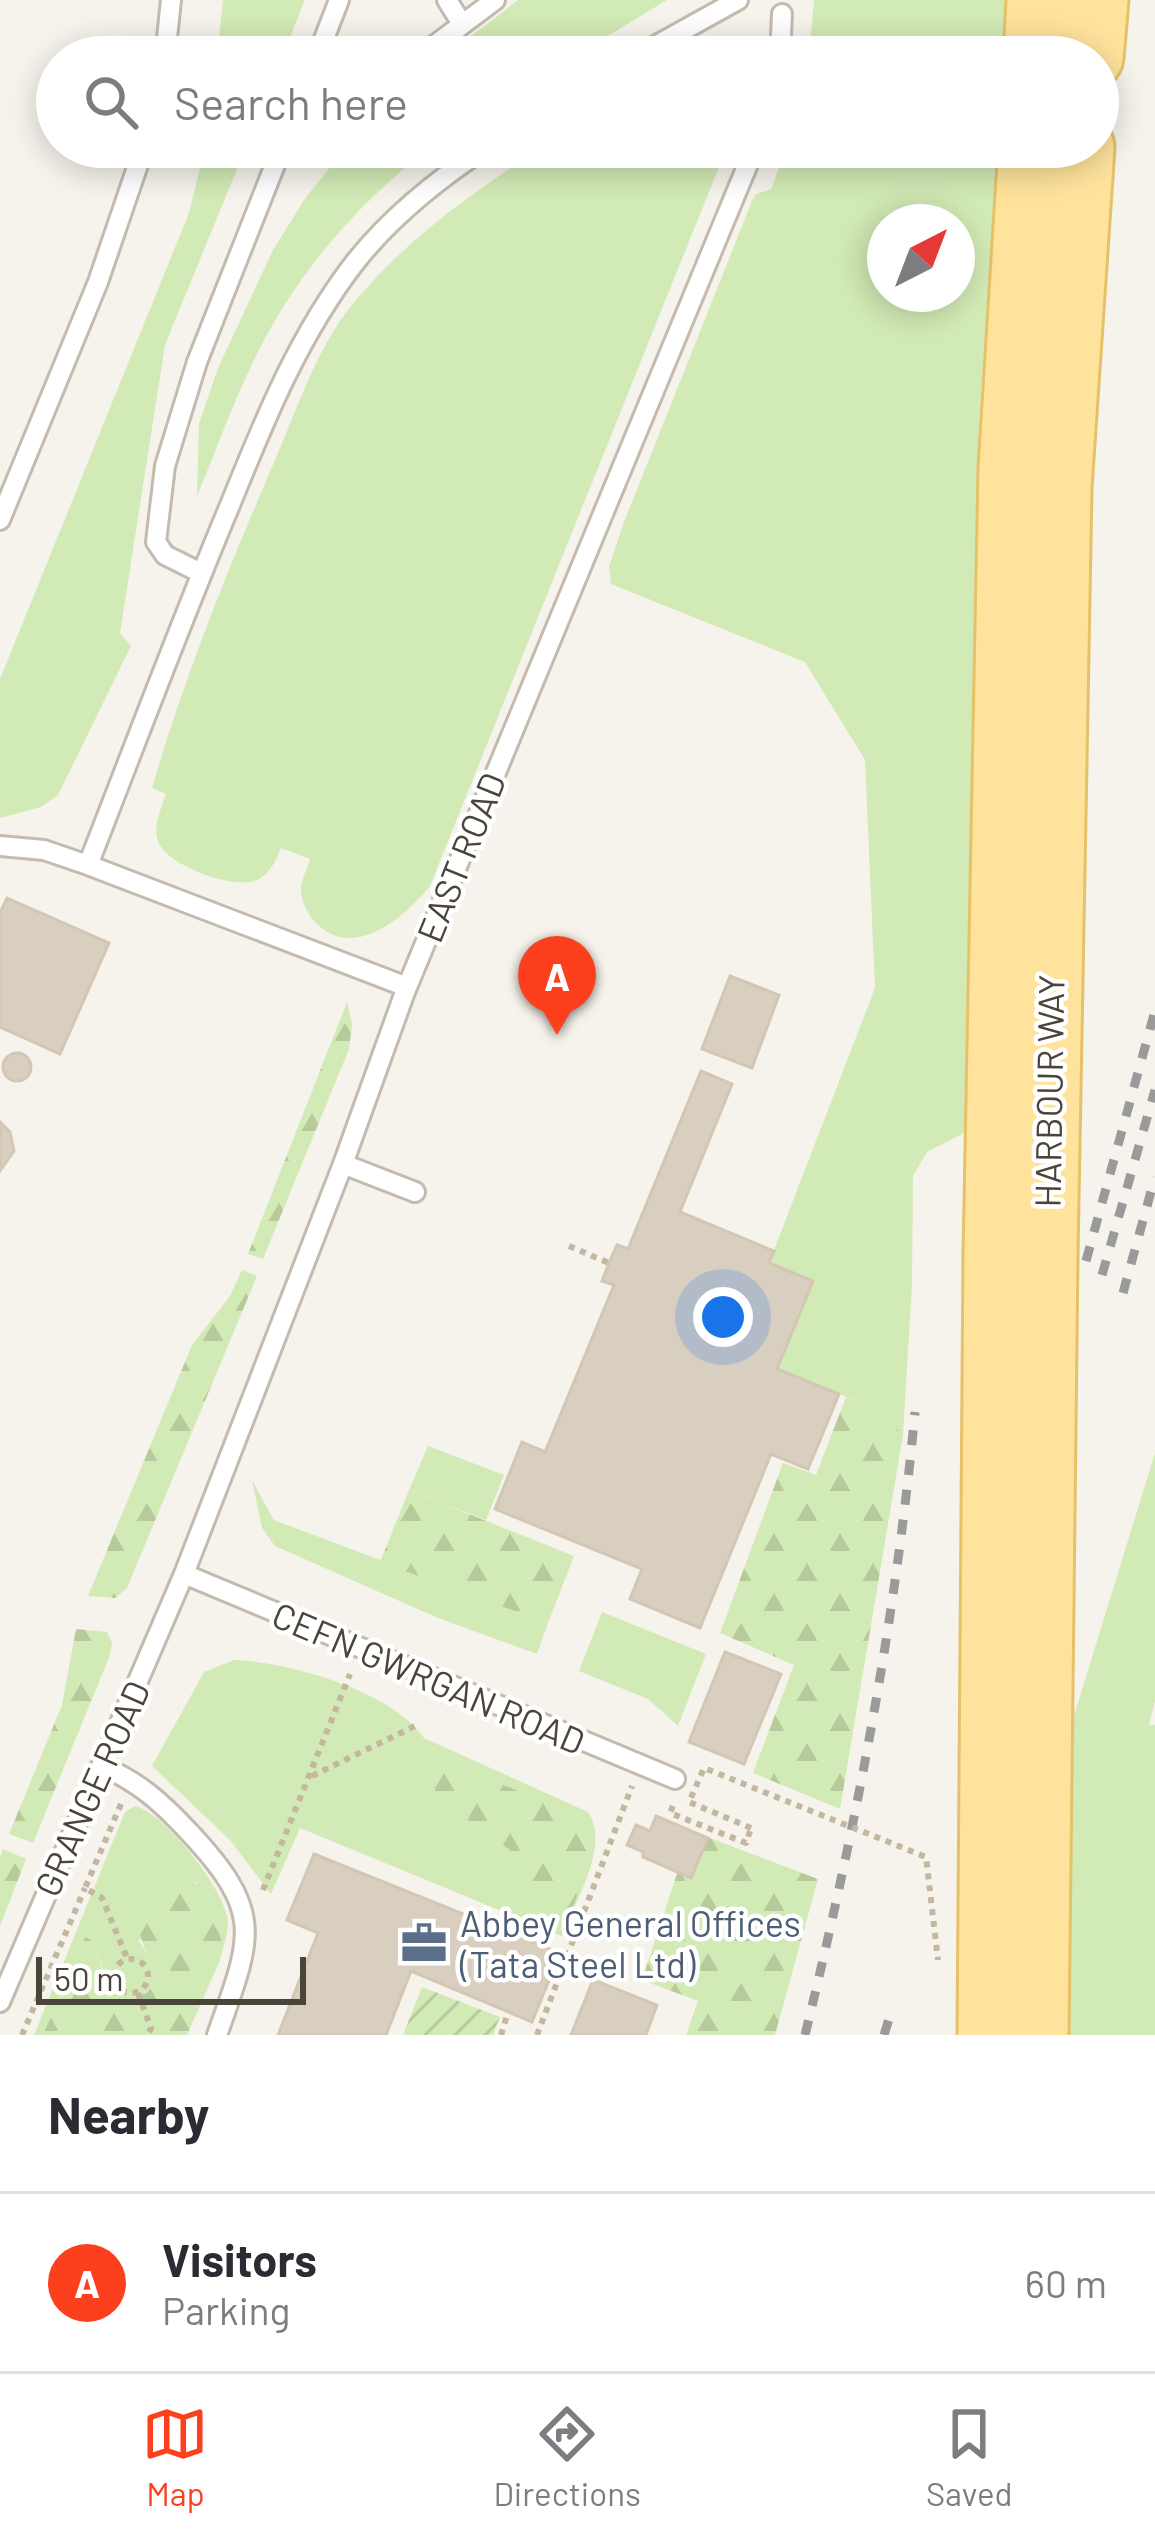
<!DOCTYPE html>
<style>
:root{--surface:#fff;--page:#f7f7f7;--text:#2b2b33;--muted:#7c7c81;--line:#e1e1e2;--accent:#fc3f1d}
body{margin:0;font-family:Barlow,sans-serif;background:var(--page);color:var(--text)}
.compass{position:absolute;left:867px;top:204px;width:108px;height:108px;border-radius:50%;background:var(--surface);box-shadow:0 6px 30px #0003;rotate:42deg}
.scale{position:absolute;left:36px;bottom:30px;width:270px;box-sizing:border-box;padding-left:12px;border:6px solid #4b4439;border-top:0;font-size:33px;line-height:42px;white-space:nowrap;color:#4b4439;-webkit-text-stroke:9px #fff;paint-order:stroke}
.you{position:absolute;left:723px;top:1317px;width:42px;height:42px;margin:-30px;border:9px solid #fff;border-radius:50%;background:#1a73e8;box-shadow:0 0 0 18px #1a73e833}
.badge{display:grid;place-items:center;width:78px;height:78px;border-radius:50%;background:var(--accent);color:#fff;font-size:39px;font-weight:700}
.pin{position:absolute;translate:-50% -99px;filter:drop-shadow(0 3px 6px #0008)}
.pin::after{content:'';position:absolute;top:63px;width:42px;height:36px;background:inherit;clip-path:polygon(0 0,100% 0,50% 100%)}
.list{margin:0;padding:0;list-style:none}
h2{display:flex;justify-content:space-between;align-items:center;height:156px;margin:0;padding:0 48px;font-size:51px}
h2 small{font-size:39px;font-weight:400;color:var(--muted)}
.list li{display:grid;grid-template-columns:78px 1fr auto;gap:36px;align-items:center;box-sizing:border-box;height:180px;padding:0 48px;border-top:3px solid var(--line)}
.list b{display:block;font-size:45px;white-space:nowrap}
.list p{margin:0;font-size:39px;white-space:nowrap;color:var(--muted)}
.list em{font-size:39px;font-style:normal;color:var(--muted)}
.icon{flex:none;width:66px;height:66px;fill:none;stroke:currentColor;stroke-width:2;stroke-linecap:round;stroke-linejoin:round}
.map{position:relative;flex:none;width:1155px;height:2035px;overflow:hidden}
.search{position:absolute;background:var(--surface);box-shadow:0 6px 30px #0003;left:36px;right:36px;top:36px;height:132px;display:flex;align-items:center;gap:30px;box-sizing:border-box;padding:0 42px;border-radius:66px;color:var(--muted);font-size:45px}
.sheet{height:336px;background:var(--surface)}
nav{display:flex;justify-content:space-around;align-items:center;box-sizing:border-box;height:168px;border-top:3px solid var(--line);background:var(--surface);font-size:33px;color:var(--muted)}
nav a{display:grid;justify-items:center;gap:6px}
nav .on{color:var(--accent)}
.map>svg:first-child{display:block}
</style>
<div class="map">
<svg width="1155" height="2035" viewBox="0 0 1155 2035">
<defs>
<pattern id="forest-firs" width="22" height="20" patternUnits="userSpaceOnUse" patternTransform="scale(3)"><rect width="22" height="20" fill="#d2eab5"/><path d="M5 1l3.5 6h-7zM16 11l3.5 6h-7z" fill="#b6ca9c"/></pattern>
<pattern id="garden-furrows" width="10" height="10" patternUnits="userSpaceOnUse" patternTransform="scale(3)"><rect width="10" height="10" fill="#d2eab5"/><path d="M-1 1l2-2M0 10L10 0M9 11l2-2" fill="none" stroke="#b6ca9c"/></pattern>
</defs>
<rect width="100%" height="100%" fill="#f6f3ec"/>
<path fill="#d2eab5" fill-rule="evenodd" d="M223,0H305L282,57H217Z
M518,0H667L573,57H444Z
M814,0H1015L1008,57H809Z
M205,147H246L165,345L120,633L131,646L58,795L41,807L0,818V679L189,213Z
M346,147H432C362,198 298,272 259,350C235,397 217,448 197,496L199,424L218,368L273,250L304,200Z
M542,147H727L430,886C406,916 353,963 315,922C307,914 300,899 301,887C302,878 308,867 310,859L281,848C276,860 271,872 259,879C237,892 165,865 158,841C153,825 161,809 166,794L152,788C185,674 231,562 278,453C299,404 318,346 352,305C406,239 472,193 542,147Z
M787,147H998L979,422L964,1133L927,1152L913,1176L912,1284L903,1435L859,1402L777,1369L813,1282L769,1263L875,988L865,760L805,662L611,584L609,567L624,522L752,201L756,194L771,189ZM885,222H957V294H885Z
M428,1446L504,1475L486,1520L409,1490Z
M1155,1453V1701L1149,1725H1155V2035H1066L1068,1735Z
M252,1480L274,1520L548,1623L537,1654L438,1618L275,1546L262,1528Z
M602,1612L706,1654L678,1726L648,1699L579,1671Z
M234,1660C290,1662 392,1691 424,1738L588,1812C611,1845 574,1903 562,1936L300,1828L271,1894L230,1840L152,1766L204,1672Z
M135,1806C164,1812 227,1892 228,1922C228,1934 223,1948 220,1960L223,1944L196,1882L182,1880L139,1941L153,1963L156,1979L147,1993L125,1999L110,1989L93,1940L85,1937L43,2035H34L125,1812Z"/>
<path fill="url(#forest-firs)" d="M347,1002L352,1024L349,1049L263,1259L248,1254Z
M242,1270L257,1276L127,1588L115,1598L88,1596L192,1345L230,1296Z
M846,1397L874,1409L903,1435L840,1809L753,1773L794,1665L720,1633L783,1463L816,1475Z
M409,1490L574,1556L548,1623L380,1562Z
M76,1629L107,1632L112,1643L110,1655L33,1843L9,1834L62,1705Z
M448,1767L465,1769L571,1813L593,1833L594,1851L562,1936L518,1919L532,1887L527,1871L510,1850L435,1796V1777Z
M691,1831L818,1879L775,2035H686L698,2001L642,1980Z
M3,1849L26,1859L0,1926V1857Z
M189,1879L202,1888L223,1944L220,1960L187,2035H43L85,1937L93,1940C101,1962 104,1987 125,1999L147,1993L156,1979C152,1957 139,1944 138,1921L182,1880Z"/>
<path fill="url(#garden-furrows)" d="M422,1987L500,2017L493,2035H403Z"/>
<path fill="#d8cfc1" stroke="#d3c7b4" stroke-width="3" d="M7,898L109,943L60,1054L0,1027V913Z
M730,976L779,995L752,1068L702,1049Z
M3 1067a14 14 0 1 1 28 0a14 14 0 1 1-28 0Z
M701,1071L732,1084L680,1212L774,1251L769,1263L813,1281L777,1369L839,1394L808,1469L771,1454L700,1628L630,1599L642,1569L495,1509L522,1442L545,1452L614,1285L602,1281L609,1263L617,1245L628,1249Z
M0,1122L10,1132L14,1151L0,1171Z
M725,1652L781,1674L744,1764L689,1742Z
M656,1816L708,1838L691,1878L643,1857V1852L627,1845L636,1825L650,1831Z
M314,1854L560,1953L532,2022L411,1971L386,2035H278L318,1933L287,1920Z
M593,1980L657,2005L646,2035H571Z"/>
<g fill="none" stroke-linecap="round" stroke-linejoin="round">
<g stroke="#c2bbae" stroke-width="24">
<path id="service" d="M447,0L462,24
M165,57L171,0
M317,57L339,0
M419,57L495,0
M635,57L738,0
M780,57L782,14
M0,520L98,282L144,147
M201,573L165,555L156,542L165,466L197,362L282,147
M0,846L44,850L88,865L407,987
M88,865C135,745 180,624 230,505C264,421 299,334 356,261C392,216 438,179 487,147
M343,1164L415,1192
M184,1574L675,1779
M101,1766C138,1781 162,1803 189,1832C265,1913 252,1936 217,2035
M0,2002L184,1574L343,1164L405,992L755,147"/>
</g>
<g stroke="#e6c16a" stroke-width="69">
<path id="primary" d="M1036,57L1039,0
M1091,57L1096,0
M1045,1254L1059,487L1082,147
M996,1255L1011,468L1031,147"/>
</g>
<path stroke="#c4b79f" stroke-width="6" stroke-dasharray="6 6" stroke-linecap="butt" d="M569,1246L609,1263
M312,1776L415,1726
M121,1804L85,1888L102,1898L127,1958
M673,1806L670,1813L746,1843L751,1828
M263,1890L350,1674
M114 1976a17 17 0 1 1 34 0a17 17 0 1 1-34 0Z
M138,1993L151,2028L148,2035
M22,2035L85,1888
M501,2035L508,2012
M537,2035L632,1786"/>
<use href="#service" stroke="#fff" stroke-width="18"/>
<use href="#primary" stroke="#ffe39c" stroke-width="63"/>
<path stroke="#9a9a9a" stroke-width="9" stroke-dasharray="15 15" stroke-linecap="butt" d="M1086,1261L1155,1011
M1102,1275L1155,1090
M1123,1293L1155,1177
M805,2035C856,1827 895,1625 915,1412
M884,2035L889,2019"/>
<g stroke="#e6c16a" stroke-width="69" stroke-linecap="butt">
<path id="primary-bridge" d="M990,2035L996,1255
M1036,2035L1045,1254"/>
</g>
<path stroke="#c4b79f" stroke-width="6" stroke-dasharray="6 6" stroke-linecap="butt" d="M751,1828L689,1802L704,1768L926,1857L938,1960"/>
<use href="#primary-bridge" stroke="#ffe39c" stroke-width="63"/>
</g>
<defs>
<g id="office-bare" transform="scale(3.6)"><path d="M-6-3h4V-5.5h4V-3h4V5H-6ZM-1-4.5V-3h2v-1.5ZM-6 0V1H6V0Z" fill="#5c6f8a" stroke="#fff" stroke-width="2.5" paint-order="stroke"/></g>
</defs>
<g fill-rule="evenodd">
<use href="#office-bare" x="424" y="1943"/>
</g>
<g text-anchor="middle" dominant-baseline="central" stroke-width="9" stroke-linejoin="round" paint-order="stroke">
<g font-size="36" fill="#4b4439" stroke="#fff">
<text transform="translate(460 857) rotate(-68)">EAST ROAD</text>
<text transform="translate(1048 1091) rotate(-89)">HARBOUR WAY</text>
<text transform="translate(429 1677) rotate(23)">CEFN GWRGAN ROAD</text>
<text transform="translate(91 1788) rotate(-66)">GRANGE ROAD</text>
</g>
<g font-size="36" fill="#4e5e75" stroke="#fff" text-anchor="start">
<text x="460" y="1922">Abbey General Offices<tspan x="460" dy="41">(Tata Steel Ltd)</tspan></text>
</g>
</g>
</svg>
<svg class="compass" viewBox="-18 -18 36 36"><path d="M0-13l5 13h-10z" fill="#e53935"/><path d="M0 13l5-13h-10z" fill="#7c7c81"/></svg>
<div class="scale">50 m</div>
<div class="you"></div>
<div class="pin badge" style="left:557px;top:1035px">A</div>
<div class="search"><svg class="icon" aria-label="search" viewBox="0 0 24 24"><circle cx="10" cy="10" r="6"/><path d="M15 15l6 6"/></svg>Search here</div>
</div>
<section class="sheet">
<h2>Nearby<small></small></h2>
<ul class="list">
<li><span class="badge">A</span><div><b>Visitors</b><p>Parking</p></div><em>60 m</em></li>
</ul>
</section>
<nav>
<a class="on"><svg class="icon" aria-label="map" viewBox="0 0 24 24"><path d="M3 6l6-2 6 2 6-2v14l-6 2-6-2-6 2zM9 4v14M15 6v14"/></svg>Map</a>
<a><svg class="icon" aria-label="directions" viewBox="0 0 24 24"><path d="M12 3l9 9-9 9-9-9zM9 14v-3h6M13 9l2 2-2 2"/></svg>Directions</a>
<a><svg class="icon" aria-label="saved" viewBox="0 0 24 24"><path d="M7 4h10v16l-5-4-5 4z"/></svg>Saved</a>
</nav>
